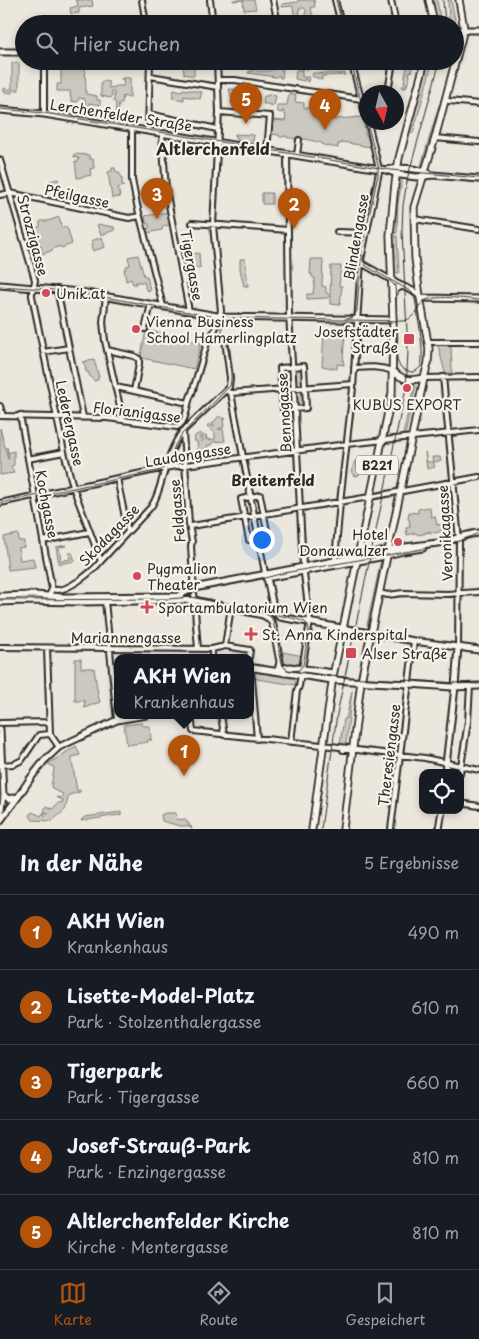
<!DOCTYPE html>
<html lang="de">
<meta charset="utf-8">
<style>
:root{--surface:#171b24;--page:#20242c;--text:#f1f3f6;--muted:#9ea1a6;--line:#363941;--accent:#b45309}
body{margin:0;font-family:"Playpen Sans",sans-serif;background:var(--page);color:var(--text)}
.controls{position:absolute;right:15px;bottom:15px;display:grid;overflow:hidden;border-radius:10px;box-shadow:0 2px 8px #0003}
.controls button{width:45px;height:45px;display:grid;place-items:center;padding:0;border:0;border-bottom:1px solid var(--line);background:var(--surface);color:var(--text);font:25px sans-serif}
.compass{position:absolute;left:359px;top:85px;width:45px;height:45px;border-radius:50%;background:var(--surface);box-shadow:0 2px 8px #0003;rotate:172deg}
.you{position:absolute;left:261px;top:539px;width:18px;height:18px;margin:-12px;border:4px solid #fff;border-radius:50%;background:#1a73e8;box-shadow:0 0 0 8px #1a73e833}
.badge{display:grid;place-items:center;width:32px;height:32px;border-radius:50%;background:var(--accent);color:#fff;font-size:16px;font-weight:700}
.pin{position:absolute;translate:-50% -41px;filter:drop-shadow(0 1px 2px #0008)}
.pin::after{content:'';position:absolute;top:26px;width:18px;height:15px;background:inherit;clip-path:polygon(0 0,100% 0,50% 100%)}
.popup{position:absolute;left:114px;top:654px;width:140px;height:65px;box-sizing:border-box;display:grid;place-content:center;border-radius:10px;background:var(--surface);filter:drop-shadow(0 1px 4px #0005);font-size:16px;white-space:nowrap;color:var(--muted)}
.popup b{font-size:19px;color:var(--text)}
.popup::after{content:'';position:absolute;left:50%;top:100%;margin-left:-10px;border:10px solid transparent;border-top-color:var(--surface)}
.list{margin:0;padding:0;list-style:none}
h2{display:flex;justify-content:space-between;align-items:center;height:65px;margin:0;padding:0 20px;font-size:21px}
h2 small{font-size:16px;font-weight:400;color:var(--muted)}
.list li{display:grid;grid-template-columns:32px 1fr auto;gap:15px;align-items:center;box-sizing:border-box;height:75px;padding:0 20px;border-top:1px solid var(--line)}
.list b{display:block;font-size:19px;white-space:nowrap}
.list p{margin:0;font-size:16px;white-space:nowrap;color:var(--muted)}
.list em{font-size:16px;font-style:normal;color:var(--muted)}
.icon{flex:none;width:28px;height:28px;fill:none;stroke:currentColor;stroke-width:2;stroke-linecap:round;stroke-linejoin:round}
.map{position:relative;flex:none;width:479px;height:829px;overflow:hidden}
.search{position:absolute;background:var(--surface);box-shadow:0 2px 8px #0003;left:15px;right:15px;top:15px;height:55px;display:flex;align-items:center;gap:12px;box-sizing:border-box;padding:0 18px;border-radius:28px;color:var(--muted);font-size:19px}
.sheet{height:440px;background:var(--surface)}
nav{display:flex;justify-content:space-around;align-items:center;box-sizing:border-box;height:70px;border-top:1px solid var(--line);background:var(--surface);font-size:14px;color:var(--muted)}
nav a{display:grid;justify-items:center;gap:2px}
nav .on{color:var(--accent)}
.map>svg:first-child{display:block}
</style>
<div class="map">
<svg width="479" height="829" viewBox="0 0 479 829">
<rect width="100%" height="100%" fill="#ebe7dd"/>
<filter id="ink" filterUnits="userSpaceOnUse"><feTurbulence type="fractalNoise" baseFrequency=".02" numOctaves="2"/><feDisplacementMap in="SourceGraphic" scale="10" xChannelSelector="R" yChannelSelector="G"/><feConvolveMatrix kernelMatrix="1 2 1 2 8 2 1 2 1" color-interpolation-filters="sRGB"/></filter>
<g filter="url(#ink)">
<path fill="#cbc8bf" stroke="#7b7a75" d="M75,0H92L93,6L79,8V13L71,14L70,8L78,6L77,1Z
M233,0H254L256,9L244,10L243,0L233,1Z
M298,0H314L315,7H311L313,17L305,19V13L306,12V10L304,8H299L300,15H294L293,6L282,7V4L298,2Z
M432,0H437L441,24H437Z
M448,0H451L456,25L455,24H449Z
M66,61H75V62L85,61L86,94L97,96V100H100V105L89,103L88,108L91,109V110L85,109V99L79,98L77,102L71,101L70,91H57V84H61V65H66Z
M182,61H191L192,63H194V76L184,74L183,63Z
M253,61H255L256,71C265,71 271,72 277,67H280V69H283L282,78H280L279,75L276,77L248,73L249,71H253Z
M301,61H306L307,70L306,67H302V77H309L308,82L306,81V79H304V81L295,79L296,70H301Z
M403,61H409L407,66L412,68L411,72H409L410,76L406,88H402L403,85H406V83L404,82L407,67L402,65Z
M428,61H433L413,133L411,134L408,133Z
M12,63H19V90H12V93L4,92V88L8,90L12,88Z
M313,73H320L321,75V73H338L339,75V73H345V75L322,76V80L312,76Z
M122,78H130V98L123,96L122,103H119L118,117H115L116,103L114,102V92L112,91L111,98L101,96V82L108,81L109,88L115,87V86H123L124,80H121Z
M174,89L181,91L183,90V89L202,92L200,99L184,96V100L172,98Z
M229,89L254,91V95H245V100H241V95H235V103H231L232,100Z
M269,94L276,96L274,105L270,106L269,104H263L264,96H268Z
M289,94L296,95L295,102L304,103V108H310L312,99L311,108H316L317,102L328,105V102L339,104V109L324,108V120L362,117L365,129V135H367L370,147L342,142L341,144H338V148L323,145L322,143L305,139L297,140L296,139L286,137V136H284L283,137H280L279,135L271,134L272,120L285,121L286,115L284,114V111H282V113L278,112V111L277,110V105H287Z
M439,105H440L423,166H421Z
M235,134L254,135L253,142L236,140L237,136H235Z
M74,154L89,155L90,159H93L94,168L90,169L91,175L77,178L75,161L78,162L79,158L74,157Z
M112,168H115L116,172H119L122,178V185L124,186L118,188L120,197L112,198L108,172L112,171Z
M58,179L61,193L54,194L50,181Z
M398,181H402L398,203L397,233H393Z
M262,193H272V204H262Z
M168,212L170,225L163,226L162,230L147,233L146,229L149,228V224L146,223L145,216Z
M59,217L61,227L64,228L65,226L68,230L72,244L61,248L60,246L52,249L53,250L43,254L35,228L40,227V222L41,221H48Z
M101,224V225L114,227L115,230L101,235L97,225Z
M393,236H397L399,273L394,272Z
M102,237L105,247L93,251L91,246L93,245L91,241Z
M199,253L200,268H193L190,254Z
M138,255L144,276H147L150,291L146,290L144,282H136V284H133L131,279L126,281L124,269H126V266L130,265L128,257Z
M240,259H245L248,286H244L240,269Z
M311,259H323L322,286L326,287V293L330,295L331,266H341L339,286H342L340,305L330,304V296L327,298L307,299V294H313L315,278L312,277V274H310Z
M146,330L201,343L194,369L142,358L141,356Z
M324,331L329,332H345C345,342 342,356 344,365L337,364V369L322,366Z
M438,345L451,346L452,373H445Z
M94,360L99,377H98V380L94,381L89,375V372H86L85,365L82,362Z
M304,366L306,408L283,410L280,368Z
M416,385L405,435H404L403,434L414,386Z
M219,416L221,418H225L226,419L223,420L224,427L218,429H223L225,441L213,442L211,445H208L207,449L198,450L197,441H194L195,436L200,433L204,436L202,439L201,436L199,437L201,440L200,441L201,442L206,438V435L207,440L215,439V433L207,426L209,424L212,426H215L212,424Z
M0,428L8,459H9L7,447L8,453L14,451V465L11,466L14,473L0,475Z
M425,452L427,462H433L432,457H440L441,461L433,462L435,467L427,469Z
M356,460H359L362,464L360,474L357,476L354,475L352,472L354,463Z
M430,507L431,517L435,516L437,525L449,523V528L451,530L447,531L446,529L444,531L443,529H442V531H439L438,533L436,532L435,533L433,532L431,533L430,531H429V533L426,532L425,534L423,533L422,535L420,534L418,535L416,533L407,535L406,528L410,527L409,519H408L409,512L418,513V509Z
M18,534L19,541H24V547L18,548L20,560L33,558L35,567L8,570L4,537Z
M66,545V546L59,547L61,561L70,559L69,553H72L75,561L59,564L56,547Z
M381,560L382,561L373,605H372L373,606L369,626L367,625Z
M283,652L303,656L300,666H287L284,662Z
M75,659H81V668H94L98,695L100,702L84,708L85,701H75Z
M255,672L298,678V684L295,685L257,679L255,677Z
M352,691L346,743V745L340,744L344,719H346Z
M142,723V726H150L151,741L150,739L148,740V742L127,745L124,725Z
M76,746L80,755L72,757V761L77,791L80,790V792L69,795L65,810L52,821L33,820L29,815L32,812L41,816L43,813H45L44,815L46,816L47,814L49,813L44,812L46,806L53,809L55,806L60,802L62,803L63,800L56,797L61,798L63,794L54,790L51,787L54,769V767L48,764Z
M121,812V816L119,815L81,821L82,819L85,817Z
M165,813H176L177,820L185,819L187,823H189V826H191L192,829L187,826H180L162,821L161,815Z"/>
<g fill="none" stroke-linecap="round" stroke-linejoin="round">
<g stroke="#2b2b2b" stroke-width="8">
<path id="street" d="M142,0L146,24
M210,0L213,24
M273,0L278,24
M335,0L341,24
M391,0L396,24
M351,61L366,118
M150,76L218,87
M218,80H235L361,99L366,97
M388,92L393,61
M445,100L449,101L479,104
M219,112L270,116L267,150
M44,114V61
M149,114L217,129
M132,128V180L137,205L163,306
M148,131L150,61
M162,134L166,189L189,311
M435,138L479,142
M287,154L289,315L294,393L303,566L310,622L299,686L297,691L291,742
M297,155L299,140
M0,160L35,280C35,286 31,289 32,296L64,452L73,487L101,561
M0,195L10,193L129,218L140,216
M414,219L479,229
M192,223L288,230
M337,232L366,233
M361,263L402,286
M57,289L83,417
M106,296L103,322L105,341L123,420
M145,329L151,304
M428,342H479
M107,350L134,356L139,359V364L134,391
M43,352L69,348
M304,366L306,408L283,410L280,368Z
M354,368C368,367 379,366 393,371
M443,377L459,540L458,647
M424,378L479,377
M116,387L188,403
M226,391L231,393L265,573
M231,393L353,384
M0,406L3,416
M20,415L52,589L49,596
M0,416L107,418L177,427
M177,427C188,422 186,403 192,393L207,343L210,337L214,332L221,311L213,225L219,112L217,61
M183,432L189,524L192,542L191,546L196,624L198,649
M28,459L64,452
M117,478L128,532
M260,495L268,536L249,540L241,499Z
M0,503L170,467L347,444L479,430
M191,526L370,497L479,477
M43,541L89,532
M335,560L340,502L353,388L361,260L379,172L378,165L368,122
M52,589C65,595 93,571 101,561L150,508C156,501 158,492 161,483C166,466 171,446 183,431L229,387L230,378L225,340L222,337L212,334
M379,593L388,595L403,593L447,594L479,592
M105,601L117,720
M225,646L231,607
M0,647L212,649L225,646L250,650L249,657
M47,648L50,734L59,747
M212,649V657
M250,671L252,679L257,739
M191,715L193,731L349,748L352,750
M221,715L224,735
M0,723L49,722
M343,750H357L425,758L479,770
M0,765L14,764L22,760L39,735L50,734
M460,773L468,721L470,686
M460,803L479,806
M391,829L414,641"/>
</g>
<g stroke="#2b2b2b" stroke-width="9">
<path id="secondary" d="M455,30H479
M0,52H24
M0,110L44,114L386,170L400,175L417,177L433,175L479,179
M386,170C400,167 414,168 428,173
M0,285L80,292L223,317L393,320
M392,296L396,289L402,286L413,291L423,298L479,299
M265,573L268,582L274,612L280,617L414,641L479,650
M266,578L380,557L403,551L423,548
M0,596L34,595L64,597L178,596L194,588L209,585L381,552C401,545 423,546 444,542C456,539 466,534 479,533
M0,602L24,601L82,602L194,600L263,615L270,619L273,625L280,662L279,666L284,673
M250,668H254L332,680L409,684L452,687L479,686
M278,669L290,667L333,673
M0,729L3,795L0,817
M445,773L455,687L458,647
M3,795L9,799L18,797
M0,821L18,797L30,779L44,761L59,747L117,720L146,715
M439,829L442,810"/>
</g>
<g stroke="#2b2b2b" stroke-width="9">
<path id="primary" d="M429,0L434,24
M393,371C404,381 409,381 424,378
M312,829L333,676L392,393L393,320L390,235L395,184L399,158L425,61
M343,829L361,681L424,378L428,363L429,349L420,297L415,258L414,207L435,138L464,29L459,0"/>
</g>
<use href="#street" stroke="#f7f3e8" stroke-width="4"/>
<use href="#secondary" stroke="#f7f3e8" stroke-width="5"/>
<use href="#primary" stroke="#f7f3e8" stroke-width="5.5"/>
<path stroke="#2b2b2b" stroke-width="1" d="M336,0L342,24
M351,61L366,121
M0,109L44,113L391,170L479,178
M363,255V260L366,266L410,291L414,295C417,308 425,354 421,365C420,368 417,371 413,372C409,372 404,370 402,368C388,358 409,326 387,321
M389,280L395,286L396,300
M0,286L44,289L82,293L221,318L404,321C415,318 416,309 423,302C431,294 468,299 479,300
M345,319L352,318L357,311L358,295L362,248L378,175V165L367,122
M0,503L161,470L168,464L175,445L182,434L230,386C233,376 229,353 226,342C225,337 221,332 222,327C223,321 228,319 234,318
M187,596L198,591L257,580L284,573L445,545L457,542L479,533
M0,600L168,599L192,597L262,613L270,616L273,621L282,663L285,668L290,671L327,676L479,684
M265,612C273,615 303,619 306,623C309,626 308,628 309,631L303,665L299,670L292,671
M0,773L1,796L0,804"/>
<path stroke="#2b2b2b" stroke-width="1" d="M443,0L445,24
M321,829L337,714L406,388L408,352L402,231L403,205L408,176L440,61"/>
</g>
</g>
<g fill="#d1495b" stroke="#f7f3e8" stroke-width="2">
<circle cx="46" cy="293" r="5"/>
<circle cx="136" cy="329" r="5"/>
<rect x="403" y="333" width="12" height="12" rx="2.5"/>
<circle cx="407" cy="388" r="5"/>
<circle cx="398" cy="542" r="5"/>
<circle cx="137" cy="576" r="5"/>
<path d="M144.5 599.5h5v5h5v5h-5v5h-5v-5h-5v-5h5z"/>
<path d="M248.5 626.5h5v5h5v5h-5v5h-5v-5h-5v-5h5z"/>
<rect x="345" y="647" width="12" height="12" rx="2.5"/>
</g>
<g text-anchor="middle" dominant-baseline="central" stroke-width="4.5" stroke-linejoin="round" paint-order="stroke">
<rect fill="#f7f3e8" stroke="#686764" stroke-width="1" x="356" y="455.5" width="42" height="19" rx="4"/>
<g font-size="12" font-weight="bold" fill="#2b2b2b">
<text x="377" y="465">B221</text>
</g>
<g font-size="14" fill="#2b2b2b" stroke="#f7f3e8">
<text transform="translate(121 115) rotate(9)">Lerchenfelder Straße</text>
<text transform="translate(77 196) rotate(12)">Pfeilgasse</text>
<text transform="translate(33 235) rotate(75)">Strozzigasse</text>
<text transform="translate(356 237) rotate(-80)">Blindengasse</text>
<text transform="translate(192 265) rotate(80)">Tigergasse</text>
<text transform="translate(137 412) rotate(7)">Florianigasse</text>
<text transform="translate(284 413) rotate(-93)">Bennogasse</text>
<text transform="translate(70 423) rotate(78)">Lederergasse</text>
<text transform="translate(188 455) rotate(-9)">Laudongasse</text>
<text transform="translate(47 504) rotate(79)">Kochgasse</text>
<text transform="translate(177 511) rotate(-95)">Feldgasse</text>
<text transform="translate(445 533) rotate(-93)">Veronikagasse</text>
<text transform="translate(109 535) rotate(-46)">Skodagasse</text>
<text x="126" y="637">Mariannengasse</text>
<text transform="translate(389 755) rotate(-83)">Theresiengasse</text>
</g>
<g font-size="14" fill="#2b2b2b" stroke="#f7f3e8" text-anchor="start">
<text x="56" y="293">Unik.at</text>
<text x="146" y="321">Vienna Business<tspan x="146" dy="16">School Hamerlingplatz</tspan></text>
<text x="398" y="331" text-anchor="end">Josefstädter<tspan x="398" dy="16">Straße</tspan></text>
<text x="407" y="404" text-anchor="middle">KUBUS EXPORT</text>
<text x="388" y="534" text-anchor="end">Hotel<tspan x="388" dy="16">Donauwalzer</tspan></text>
<text x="147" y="568">Pygmalion<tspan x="147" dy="16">Theater</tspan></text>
<text x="158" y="607">Sportambulatorium Wien</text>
<text x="262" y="634">St. Anna Kinderspital</text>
<text x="362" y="653">Alser Straße</text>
</g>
<g font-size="15" font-weight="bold" fill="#2b2b2b" stroke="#f7f3e8">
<text x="273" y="479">Breitenfeld</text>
</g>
<g font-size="16" font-weight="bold" fill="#2b2b2b" stroke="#f7f3e8">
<text x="213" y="148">Altlerchenfeld</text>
</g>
</g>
</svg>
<div class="controls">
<button><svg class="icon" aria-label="locate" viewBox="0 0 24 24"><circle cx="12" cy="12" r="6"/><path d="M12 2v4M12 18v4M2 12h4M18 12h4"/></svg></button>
</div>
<svg class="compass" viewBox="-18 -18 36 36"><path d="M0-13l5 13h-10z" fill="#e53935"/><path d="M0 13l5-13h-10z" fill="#9ea1a6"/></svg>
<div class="you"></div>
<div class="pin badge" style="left:184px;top:776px">1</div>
<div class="popup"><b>AKH Wien</b>Krankenhaus</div>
<div class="pin badge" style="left:294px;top:229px">2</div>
<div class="pin badge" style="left:157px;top:219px">3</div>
<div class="pin badge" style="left:325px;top:130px">4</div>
<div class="pin badge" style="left:246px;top:124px">5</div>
<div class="search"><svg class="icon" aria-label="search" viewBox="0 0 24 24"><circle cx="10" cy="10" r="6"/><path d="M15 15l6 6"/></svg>Hier suchen</div>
</div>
<section class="sheet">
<h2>In der Nähe<small>5 Ergebnisse</small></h2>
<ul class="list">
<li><span class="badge">1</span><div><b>AKH Wien</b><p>Krankenhaus</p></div><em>490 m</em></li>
<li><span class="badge">2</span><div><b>Lisette-Model-Platz</b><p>Park · Stolzenthalergasse</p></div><em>610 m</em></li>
<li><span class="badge">3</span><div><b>Tigerpark</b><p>Park · Tigergasse</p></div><em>660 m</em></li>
<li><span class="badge">4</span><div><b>Josef-Strauß-Park</b><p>Park · Enzingergasse</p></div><em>810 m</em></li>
<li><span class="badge">5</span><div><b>Altlerchenfelder Kirche</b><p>Kirche · Mentergasse</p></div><em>810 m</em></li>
</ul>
</section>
<nav>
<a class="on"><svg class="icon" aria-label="map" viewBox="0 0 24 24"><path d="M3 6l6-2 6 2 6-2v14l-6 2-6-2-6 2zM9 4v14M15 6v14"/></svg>Karte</a>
<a><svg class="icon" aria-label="directions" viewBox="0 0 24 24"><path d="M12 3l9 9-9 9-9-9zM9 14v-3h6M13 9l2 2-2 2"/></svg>Route</a>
<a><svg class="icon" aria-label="saved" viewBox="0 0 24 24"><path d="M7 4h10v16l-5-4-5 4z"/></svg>Gespeichert</a>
</nav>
